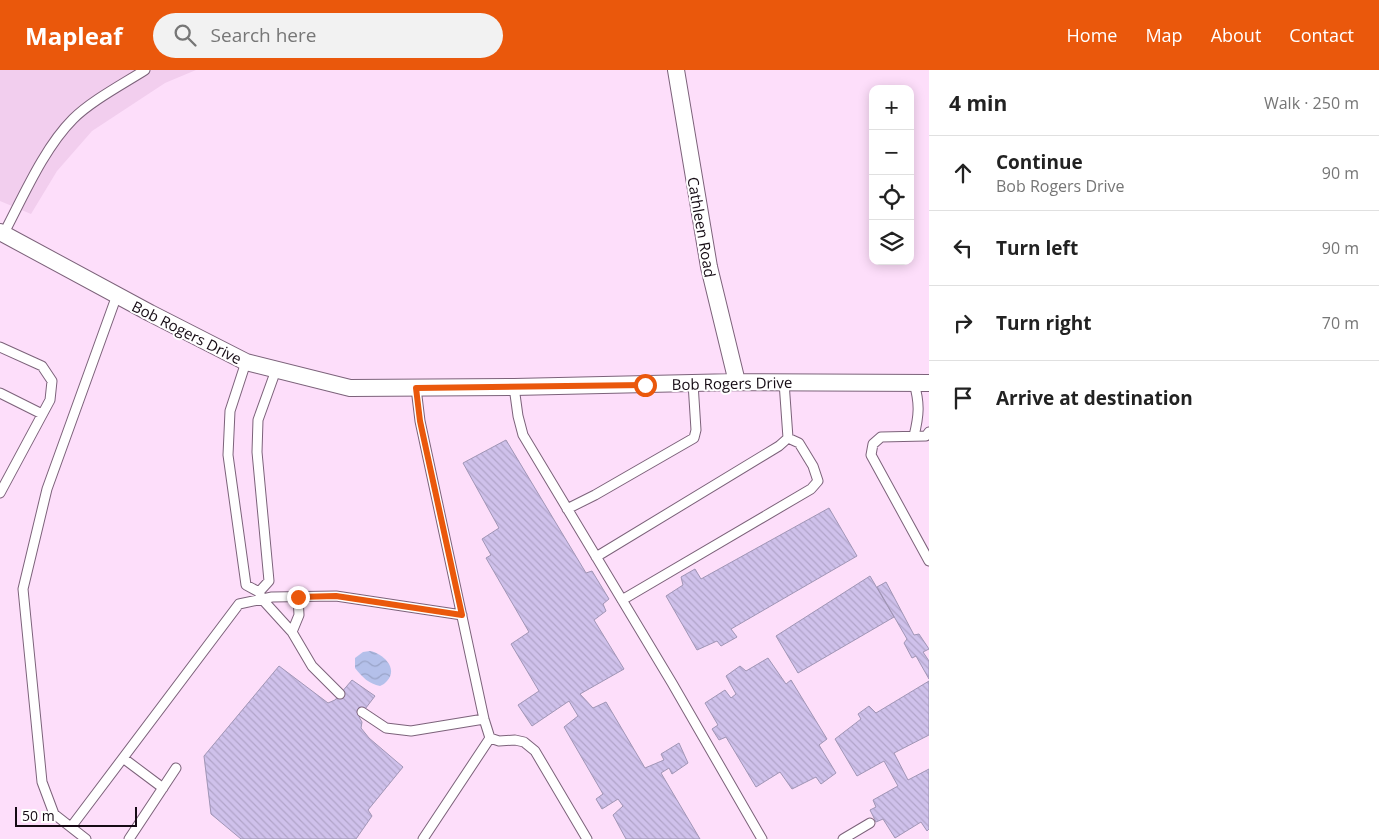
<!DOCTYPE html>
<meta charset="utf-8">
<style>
:root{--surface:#fff;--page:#f2f2f2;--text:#222;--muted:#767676;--line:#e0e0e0;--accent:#ea580c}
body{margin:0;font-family:"Open Sans",sans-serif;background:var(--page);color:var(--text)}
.controls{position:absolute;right:15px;top:15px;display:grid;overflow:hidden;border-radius:10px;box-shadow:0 2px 12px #0003}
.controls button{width:45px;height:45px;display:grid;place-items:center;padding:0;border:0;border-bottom:1px solid var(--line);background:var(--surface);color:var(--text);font:25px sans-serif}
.scale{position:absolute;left:15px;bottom:12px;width:122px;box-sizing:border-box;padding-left:5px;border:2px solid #150b14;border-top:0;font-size:14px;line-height:18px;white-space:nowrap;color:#150b14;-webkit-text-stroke:4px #fff;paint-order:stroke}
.stop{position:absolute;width:15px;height:15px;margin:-11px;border:4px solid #ea580c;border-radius:50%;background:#fff}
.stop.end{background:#ea580c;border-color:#fff;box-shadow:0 1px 5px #0008}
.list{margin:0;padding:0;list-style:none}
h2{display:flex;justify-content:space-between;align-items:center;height:65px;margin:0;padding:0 20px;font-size:21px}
h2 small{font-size:16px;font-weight:400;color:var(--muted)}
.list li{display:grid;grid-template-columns:32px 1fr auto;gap:15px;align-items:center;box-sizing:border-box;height:75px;padding:0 20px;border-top:1px solid var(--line)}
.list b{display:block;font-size:19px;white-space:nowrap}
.list p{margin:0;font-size:16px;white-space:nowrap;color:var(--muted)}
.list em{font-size:16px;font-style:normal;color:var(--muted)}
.icon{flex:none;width:28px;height:28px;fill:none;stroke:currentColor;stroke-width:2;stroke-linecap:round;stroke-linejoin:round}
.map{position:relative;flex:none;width:929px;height:769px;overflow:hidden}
header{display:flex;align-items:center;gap:30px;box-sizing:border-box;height:70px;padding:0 25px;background:var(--accent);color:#fff}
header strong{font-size:24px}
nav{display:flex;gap:28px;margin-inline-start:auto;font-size:18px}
.search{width:350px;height:45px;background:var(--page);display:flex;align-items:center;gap:12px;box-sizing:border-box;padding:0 18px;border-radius:28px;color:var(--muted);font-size:19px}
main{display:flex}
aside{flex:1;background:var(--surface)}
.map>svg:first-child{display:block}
</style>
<header>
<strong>Mapleaf</strong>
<div class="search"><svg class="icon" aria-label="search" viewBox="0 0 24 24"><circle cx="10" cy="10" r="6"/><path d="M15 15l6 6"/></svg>Search here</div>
<nav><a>Home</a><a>Map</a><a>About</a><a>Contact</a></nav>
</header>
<main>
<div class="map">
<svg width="929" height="769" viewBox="0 0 929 769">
<defs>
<pattern id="water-waves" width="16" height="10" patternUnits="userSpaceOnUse" patternTransform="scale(1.25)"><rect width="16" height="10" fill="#b4c0ea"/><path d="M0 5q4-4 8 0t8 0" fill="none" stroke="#9aa4c8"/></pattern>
<pattern id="building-back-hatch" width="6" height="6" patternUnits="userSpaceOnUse" patternTransform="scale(1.25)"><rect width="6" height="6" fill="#cfc1eb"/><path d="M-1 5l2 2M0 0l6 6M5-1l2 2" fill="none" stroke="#b1a4c9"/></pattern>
</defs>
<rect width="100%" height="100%" fill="#fddefa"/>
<path fill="#f2ceee" d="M0,0H196L165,13L92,61L57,101L31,144L0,131Z"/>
<path fill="url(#water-waves)" d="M370,581C382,583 399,598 387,611C385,613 383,615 380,616C369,614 362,607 355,598V588L363,582Z"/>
<path fill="url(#building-back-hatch)" stroke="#a095b5" d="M506,370L586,503L592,501L609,529L603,534L606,541L594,550L624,599L580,624L593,638L606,632L645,698L664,690L661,684L679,673L688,693L672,704L669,698L661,703L700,769H626L613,745L623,736L618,729L602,739L596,729L603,724L564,657L578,646L569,631L532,656L518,635L539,621L511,574L529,562L486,488L491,485L482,469L499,458L463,393Z
M829,438L857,486L731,559L737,567L721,576L717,571L697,580L666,526L683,515L681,507L695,499L701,509Z
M870,506L894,547L798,603L776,566Z
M886,512L914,565L919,564L929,579L923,582L929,591V609L916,586L912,588L904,573L907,569L877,517Z
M768,588L786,614L791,610L827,669L819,675L836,703L821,714L816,707L792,719L780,702L756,717L726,667L719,670L712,659L718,655L705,633L725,620L731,628L736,624L726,606L740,596L746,601Z
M279,596L328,633L335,630L352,610L375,626L359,647L362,652L361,658L369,668L403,697L368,740L372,746L356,769H241L211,744L204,686Z
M929,611V665L894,683L908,710L929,699V759L927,761L921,752L895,768L883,749L876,752L870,740L876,737L873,730L898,716L884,691L857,706L835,669L861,649L858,644L869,636L876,643Z"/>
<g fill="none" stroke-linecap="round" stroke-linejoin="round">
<g stroke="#7c627a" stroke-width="11">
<path id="service" d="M4,163C23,127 44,78 73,49C91,31 123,14 145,0
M0,277L42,296L52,311L50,330L0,423
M246,292L230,341L228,385L246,515L259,522L262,529L292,562L299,545L298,527
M914,313C920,334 919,345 914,366
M514,317L518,346L523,365L672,613L762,769
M416,318L420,351L484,649L490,668L499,671L515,670L524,672L535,681L587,769
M0,323L42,344
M929,362L926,366L881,367L873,374L871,385L929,491
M567,439L595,425L694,368L696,360L693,313
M596,487L779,376L788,368L784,312
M259,522L269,511L257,382L258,350L276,300
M622,530L811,419L818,411L813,396L799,373L788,368
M292,562L312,596L340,624
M362,642L386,658L411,661L484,649
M123,688L163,718
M71,757L239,534L272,527L336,526L462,545
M86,769L54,744L42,712L23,519L47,419L117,225
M129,769L176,698
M423,769L490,668
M843,769L870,753"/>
</g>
<g stroke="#7c627a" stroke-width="18">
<path id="minor" d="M676,0L709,197L737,312
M0,162L150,243L246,292L350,318L514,317L737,312L929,313"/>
</g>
<use href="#service" stroke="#fff" stroke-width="9"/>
<use href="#minor" stroke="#fff" stroke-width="16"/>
</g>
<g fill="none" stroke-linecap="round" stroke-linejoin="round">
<path stroke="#ea580c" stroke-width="6" d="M298,527L336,526L462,545L420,351L416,318L645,315"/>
</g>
<g text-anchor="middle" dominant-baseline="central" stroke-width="4" stroke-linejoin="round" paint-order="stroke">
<g font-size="15" fill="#150b14" stroke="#fff">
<text transform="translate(702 157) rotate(80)">Cathleen Road</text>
<text transform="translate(187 262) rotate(27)">Bob Rogers Drive</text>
<text transform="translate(732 313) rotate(-1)">Bob Rogers Drive</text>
</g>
</g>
</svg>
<div class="controls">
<button>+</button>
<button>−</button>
<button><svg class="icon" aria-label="locate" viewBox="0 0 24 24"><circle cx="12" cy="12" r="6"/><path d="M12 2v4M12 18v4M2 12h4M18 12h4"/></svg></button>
<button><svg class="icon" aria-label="layers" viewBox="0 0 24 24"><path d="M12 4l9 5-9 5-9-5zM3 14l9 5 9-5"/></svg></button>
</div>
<div class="scale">50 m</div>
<div class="stop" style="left:645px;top:315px"></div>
<div class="stop end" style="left:298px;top:527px"></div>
</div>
<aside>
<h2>4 min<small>Walk · 250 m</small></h2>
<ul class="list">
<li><svg class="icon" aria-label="ahead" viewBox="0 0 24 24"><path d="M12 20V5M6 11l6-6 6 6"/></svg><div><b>Continue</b><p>Bob Rogers Drive</p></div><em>90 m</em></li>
<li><svg class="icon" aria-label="left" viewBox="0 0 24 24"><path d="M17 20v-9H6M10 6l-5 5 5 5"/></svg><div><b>Turn left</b></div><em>90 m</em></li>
<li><svg class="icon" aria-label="right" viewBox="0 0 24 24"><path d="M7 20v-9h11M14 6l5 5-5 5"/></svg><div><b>Turn right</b></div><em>70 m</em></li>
<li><svg class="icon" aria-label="arrive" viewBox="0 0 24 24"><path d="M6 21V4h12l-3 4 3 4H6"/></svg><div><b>Arrive at destination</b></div></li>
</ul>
</aside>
</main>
